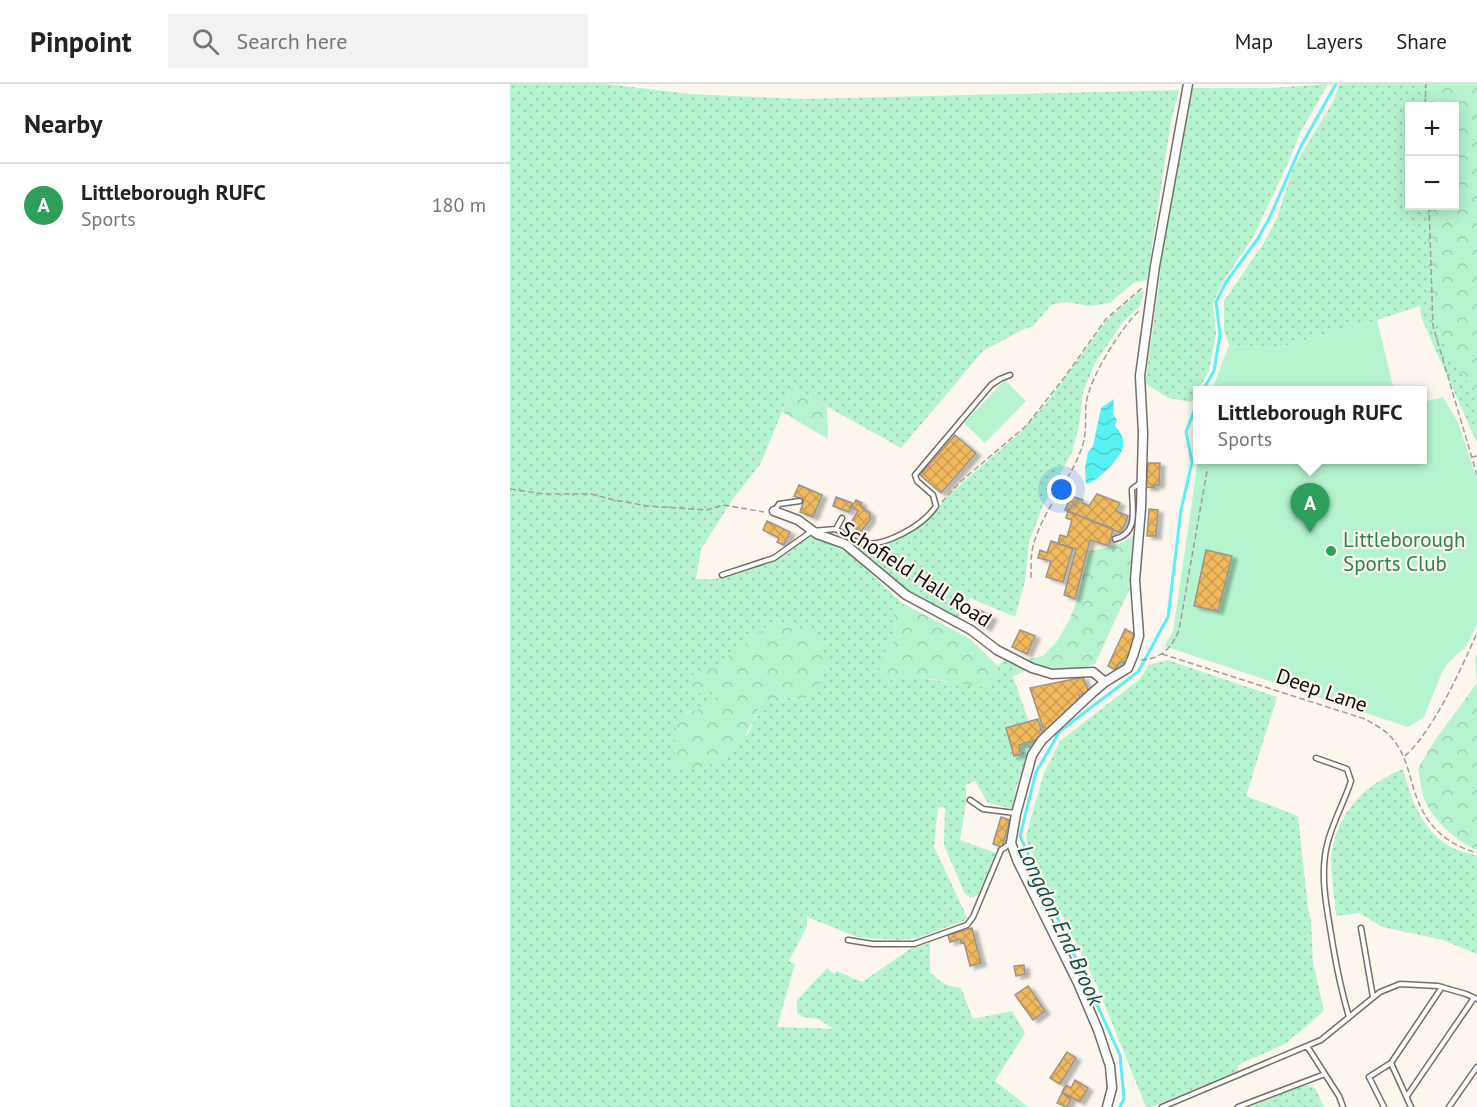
<!DOCTYPE html>
<meta charset="utf-8">
<style>
:root{--surface:#fff;--page:#f2f2f2;--text:#222;--muted:#767676;--line:#e0e0e0;--accent:#a73f20}
body{margin:0;font-family:"PT Sans",sans-serif;background:var(--page);color:var(--text)}
.controls{position:absolute;right:18px;top:18px;display:grid;overflow:hidden;border-radius:0px;box-shadow:0 3px 15px #0003}
.controls button{width:54px;height:54px;display:grid;place-items:center;padding:0;border:0;border-bottom:2px solid var(--line);background:var(--surface);color:var(--text);font:30px sans-serif}
.you{position:absolute;left:552px;top:406px;width:21px;height:21px;margin:-15px;border:4px solid #fff;border-radius:50%;background:#1a73e8;box-shadow:0 0 0 9px #1a73e833}
.badge{display:grid;place-items:center;width:39px;height:39px;border-radius:50%;background:var(--accent);color:#fff;font-size:20px;font-weight:700}
.pin{position:absolute;translate:-50% -50px;filter:drop-shadow(0 2px 3px #0008)}
.pin::after{content:'';position:absolute;top:32px;width:21px;height:18px;background:inherit;clip-path:polygon(0 0,100% 0,50% 100%)}
.popup{position:absolute;left:683px;top:302px;width:234px;height:78px;box-sizing:border-box;display:grid;place-content:center;border-radius:0px;background:var(--surface);filter:drop-shadow(0 2px 4px #0005);font-size:20px;white-space:nowrap;color:var(--muted)}
.popup b{font-size:22px;color:var(--text)}
.popup::after{content:'';position:absolute;left:50%;top:100%;margin-left:-12px;border:12px solid transparent;border-top-color:var(--surface)}
.list{margin:0;padding:0;list-style:none}
h2{display:flex;justify-content:space-between;align-items:center;height:78px;margin:0;padding:0 24px;font-size:26px}
h2 small{font-size:20px;font-weight:400;color:var(--muted)}
.list li{display:grid;grid-template-columns:39px 1fr auto;gap:18px;align-items:center;box-sizing:border-box;height:84px;padding:0 24px;border-top:2px solid var(--line)}
.list b{display:block;font-size:22px;white-space:nowrap}
.list p{margin:0;font-size:20px;white-space:nowrap;color:var(--muted)}
.list em{font-size:20px;font-style:normal;color:var(--muted)}
.icon{flex:none;width:33px;height:33px;fill:none;stroke:currentColor;stroke-width:2;stroke-linecap:round;stroke-linejoin:round}
.map{position:relative;flex:none;width:967px;height:1023px;overflow:hidden}
header{display:flex;align-items:center;gap:36px;box-sizing:border-box;height:84px;padding:0 30px;background:var(--surface);border-bottom:2px solid var(--line)}
header strong{font-size:28px}
nav{display:flex;gap:33px;margin-inline-start:auto;font-size:21px}
.search{width:420px;height:54px;background:var(--page);display:flex;align-items:center;gap:15px;box-sizing:border-box;padding:0 21px;border-radius:0px;color:var(--muted);font-size:22px}
main{display:flex}
aside{flex:1;background:var(--surface)}
.map>svg:first-child{display:block}
</style>
<header>
<strong>Pinpoint</strong>
<div class="search"><svg class="icon" aria-label="search" viewBox="0 0 24 24"><circle cx="10" cy="10" r="6"/><path d="M15 15l6 6"/></svg>Search here</div>
<nav><a>Map</a><a>Layers</a><a>Share</a></nav>
</header>
<main>
<aside>
<h2>Nearby<small></small></h2>
<ul class="list">
<li><span class="badge" style="background:#2e9e5b">A</span><div><b>Littleborough RUFC</b><p>Sports</p></div><em>180 m</em></li>
</ul>
</aside>
<div class="map">
<svg width="967" height="1023" viewBox="0 0 967 1023">
<defs>
<pattern id="grass-dots" width="8" height="8" patternUnits="userSpaceOnUse" patternTransform="scale(1.5)"><rect width="8" height="8" fill="#b6f4d0"/><path d="M2 2h.1M6 6h.1" fill="none" stroke="#9bd0b1" stroke-width="1.8" stroke-linecap="round"/></pattern>
<pattern id="forest-crowns" width="20" height="18" patternUnits="userSpaceOnUse" patternTransform="scale(1.5)"><rect width="20" height="18" fill="#b6f4d0"/><path d="M2 6a3 3 0 1 1 6 0M12 15a3 3 0 1 1 6 0" fill="none" stroke="#9bd0b1"/></pattern>
<pattern id="water-waves" width="16" height="10" patternUnits="userSpaceOnUse" patternTransform="scale(1.5)"><rect width="16" height="10" fill="#59f1f2"/><path d="M0 5q4-4 8 0t8 0" fill="none" stroke="#4ccdce"/></pattern>
<pattern id="building-cross-hatch" width="8" height="8" patternUnits="userSpaceOnUse" patternTransform="scale(1.5)"><rect width="8" height="8" fill="#f1b95d"/><path d="M0 0l8 8M0 8l8-8" fill="none" stroke="#ce9e50"/></pattern>
<filter id="shadow"><feDropShadow dx="5" dy="3" stdDeviation="1.5" flood-color="#0004"/></filter>
</defs>
<rect width="100%" height="100%" fill="#fdf6ef"/>
<path fill="url(#grass-dots)" fill-rule="evenodd" d="M0,0H97L180,10L294,15L669,6L661,37L637,196L623,199L600,219L580,222L556,218L541,221L523,242L514,245L473,267L391,364L282,303L251,379L223,415L191,465L186,495C229,498 268,474 302,451L340,470L392,519L384,530L386,554L373,571L376,597L404,592L436,598L486,595L488,582L494,576L514,581L516,587L503,592L519,638L497,644L505,672L511,670L509,661L525,657L516,674L512,692L506,703L503,725L478,719L465,697L456,701V720L450,756L486,769L469,810L461,814L455,810L434,761L435,723L428,724L424,763L458,835L408,854L389,856L347,853L297,833V842L279,877L285,880L267,943L324,945L308,935L293,933L287,929V916L317,884L324,890L327,887L352,898L400,865L420,859V888C430,898 436,902 451,904L463,935L502,927L515,949L485,997L518,1023H0ZM263,538L302,549L293,616L272,613L252,617L238,650L165,686L166,670L177,628L201,622L210,613V607L179,593L203,585Z
M818,0L790,49L778,79L743,153L713,198L703,218L706,250L699,287L681,318L658,314L635,299L649,200L656,130L681,4H760Z
M829,0H967V359L922,258L911,233L910,222L867,236L764,265L719,261L714,247V217L755,157L767,134L783,84L824,16ZM900,22H944V122H900Z
M634,207L630,222L613,238L585,279L573,308L569,342L562,368L532,424L519,458L515,497L505,533L460,514L448,535L399,509L317,450L362,464L408,443L453,398L509,350L538,317L597,236L629,208Z
M657,576L767,613L736,712L788,732L798,824L801,835L803,878L814,927L775,960L728,981V987L642,1023H636L587,902L518,761L516,751L534,689L550,657L630,595L638,581Z
M893,685C902,717 912,749 945,765C952,768 960,769 967,772V870L933,856L872,843L850,829L826,832C825,815 819,782 822,766C831,724 855,701 893,685Z
M797,1001L805,1004L814,1023H740L791,1002Z"/>
<path fill="url(#forest-crowns)" d="M920,0H967V314L937,266L919,209L916,122H944V22H919Z
M282,303L317,323L318,355L272,328Z
M625,450L620,504L585,580C560,589 539,585 515,576L533,572L547,557L559,537L566,519L579,467C596,464 612,461 625,450Z
M392,519L459,554L488,582L486,595L478,604L404,592L376,597L369,587L373,571L386,554L384,530Z
M263,538L303,549L312,562L317,583L308,602L293,616L272,613L252,617C231,665 221,684 164,686L166,634C182,625 198,626 210,613L209,607L188,609L181,604L179,593L203,584Z
M967,570V766C946,757 925,738 915,717C911,707 910,694 908,684L925,656L967,599L965,575Z"/>
<path fill="#b6f4d0" d="M867,236L884,306H702L719,261L764,265Z
M495,296L516,317L475,359L454,339Z
M933,313L948,338L967,395V540L956,563L940,577L932,588L914,633L898,643L654,562L663,548L688,376H912L913,318Z"/>
<path fill="url(#water-waves)" d="M604,315L603,330L607,336L605,342C610,348 615,354 613,363C610,375 587,398 576,400L575,384L578,368L583,362L591,324Z"/>
<g fill="none" stroke-linecap="round" stroke-linejoin="round">
<path stroke="#59f1f2" stroke-width="3" d="M693,306L704,287L710,250L706,218L716,198L747,156L759,135L791,62L826,0
M610,1023L614,1014L610,971L510,752L526,688L550,647L628,588L658,533L671,426L682,378L676,348L688,317"/>
</g>
<path fill="url(#building-cross-hatch)" stroke="#99948d" stroke-width="1.5" filter="url(#shadow)" d="M445,351L466,369L431,409L410,391Z
M638,379H650L649,401H644V404L636,403Z
M289,401L312,411L303,433L290,428L294,416L284,412Z
M587,410L610,419L606,427L618,432L611,449L555,426L561,412L573,416L572,419L579,422Z
M326,413L342,419L339,428L323,422Z
M346,416L352,419L350,421L360,429V436L350,448L340,440L348,427L342,423Z
M639,425L648,426L646,452H637Z
M558,427L603,445L599,462L580,456L565,515L554,511L566,465L548,460L550,451L557,453L562,436L556,434Z
M257,437L280,448L274,461L267,458L269,454L253,446Z
M541,457L563,464L553,498L536,493L541,477L528,474L530,466L537,469Z
M696,466L722,472L708,527L684,522Z
M468,525L482,533L476,544L462,536Z
M615,545L626,551L616,580L610,578L605,586L598,582Z
M510,546L525,552L517,570L502,563Z
M573,593L579,608L569,611L571,616L535,650L520,604Z
M528,635L533,652L530,655L509,661L511,670L504,672L496,644Z
M491,733L500,736L492,763L483,760Z
M462,844L471,879L460,882L454,858L451,859L450,855L440,858L438,851Z
M514,881L515,890L506,892L504,882Z
M518,902L535,927L523,936L505,911Z
M557,968L566,974L550,1000L540,994Z
M565,996L578,1004L570,1018L552,1008L556,1001L561,1004Z
M552,1009L561,1015L557,1023L547,1019Z"/>
<g fill="none" stroke-linecap="round" stroke-linejoin="round">
<g stroke="#746e68" stroke-width="7">
<path id="service" d="M265,426L269,420L290,417
M326,445C334,450 341,457 351,459C374,464 414,441 426,422L423,411L407,397L405,391L481,301L490,295L500,291
M605,455C629,449 622,425 622,405L630,399
M212,491L264,474L302,447L326,445L332,434
M806,674L837,685L841,697C834,719 822,739 817,761C809,794 818,829 823,862C827,886 832,909 839,933
M460,716L473,725L505,729
M851,844L863,913
M338,856L363,860H404L457,841L463,833L491,766L501,759
M797,962L829,1012L833,1023
M897,1012L964,914
M652,1023L811,956L870,908L890,900L928,902L956,910L967,915
M728,1023L815,990
M874,1023L859,993L881,979
M901,1023L881,979L932,903
M939,1023L967,983"/>
</g>
<g stroke="#746e68" stroke-width="11">
<path id="minor" d="M264,427L288,436L307,450L335,460L396,511L461,546L487,566L522,584L542,590L583,588L595,598
M597,1023L602,1004L600,982L588,946L568,899L508,778L501,759L506,730L522,671L532,656L581,610L595,598L618,584L623,572L629,552L625,496L631,424L633,349L630,292L645,182L678,0"/>
</g>
<path stroke="#a29c97" stroke-width="1.5" stroke-dasharray="6 3" stroke-linecap="butt" d="M915,22L916,0
M919,122L923,242L967,391
M962,373L967,372
M0,405L34,410H81L104,416L138,422L197,426L213,421L254,428
M432,418L450,398L516,342L554,294L596,235L632,204
M521,494C521,485 521,475 522,467C530,428 560,399 572,363C577,350 575,335 576,321C578,296 611,243 630,226
M652,570L855,635C862,639 872,644 878,650C892,663 897,681 902,699C912,736 930,758 967,769
M631,576C651,575 662,564 669,546L697,387
M895,672C925,644 950,587 967,549"/>
<use href="#service" stroke="#fff" stroke-width="4"/>
<use href="#minor" stroke="#fff" stroke-width="8"/>
</g>
<circle fill="#2e9e5b" stroke="#fdf6ef" stroke-width="2" cx="821" cy="467" r="6"/>
<g text-anchor="middle" dominant-baseline="central" stroke-width="4.5" stroke-linejoin="round" paint-order="stroke">
<g font-size="21" fill="#27864d" stroke="#fdf6ef" text-anchor="start">
<text x="833" y="455">Littleborough<tspan x="833" dy="24">Sports Club</tspan></text>
</g>
<g font-size="21" fill="#100d0b" stroke="#fdf6ef">
<text transform="translate(406 490) rotate(33)">Schofield Hall Road</text>
<text transform="translate(812 606) rotate(19)">Deep Lane</text>
</g>
<g font-size="22" font-style="italic" fill="#0b5050" stroke="#fdf6ef">
<text transform="translate(551 841) rotate(65)">Longdon End Brook</text>
</g>
</g>
</svg>
<div class="controls">
<button>+</button>
<button>−</button>
</div>
<div class="you"></div>
<div class="pin badge" style="left:800px;top:449px;background:#2e9e5b">A</div>
<div class="popup"><b>Littleborough RUFC</b>Sports</div>
</div>
</main>
